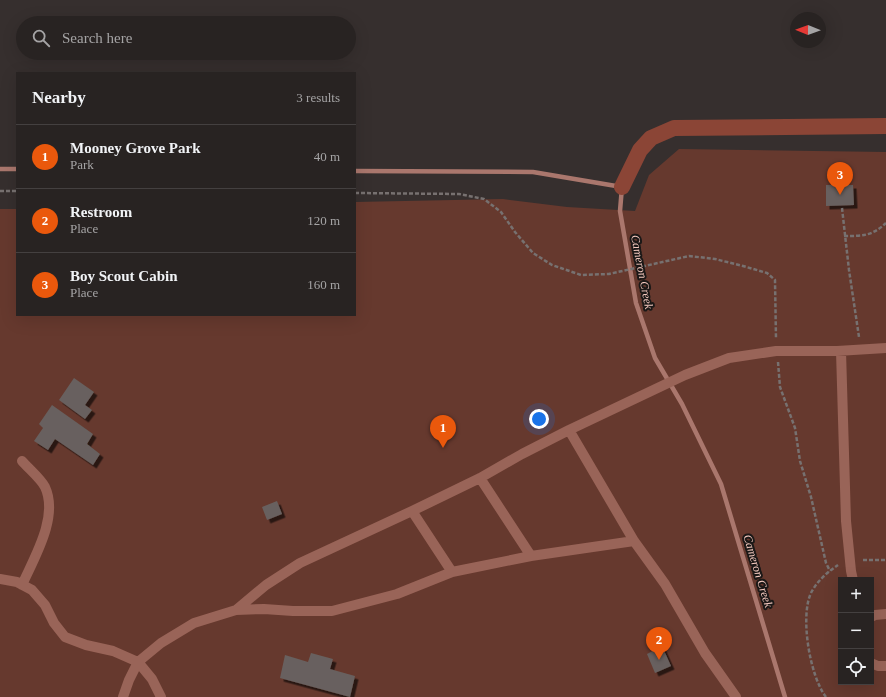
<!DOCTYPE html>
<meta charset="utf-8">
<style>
:root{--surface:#282322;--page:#342f2f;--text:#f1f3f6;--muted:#a5a4a5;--line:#444040;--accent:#ea580c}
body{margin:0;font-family:"Times New Roman",serif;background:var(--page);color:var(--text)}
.controls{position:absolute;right:12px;bottom:12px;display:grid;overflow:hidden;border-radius:0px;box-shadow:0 4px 16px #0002}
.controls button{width:36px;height:36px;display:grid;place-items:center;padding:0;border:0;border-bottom:1px solid var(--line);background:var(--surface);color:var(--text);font:20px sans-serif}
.compass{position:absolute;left:790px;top:12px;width:36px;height:36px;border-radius:50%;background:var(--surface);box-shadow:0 4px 16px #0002;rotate:271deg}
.you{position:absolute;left:539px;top:419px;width:14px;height:14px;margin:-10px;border:3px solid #fff;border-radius:50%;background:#1a73e8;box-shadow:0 0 0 6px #1a73e833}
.badge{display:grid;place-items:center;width:26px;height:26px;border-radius:50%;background:var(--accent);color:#fff;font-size:13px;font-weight:700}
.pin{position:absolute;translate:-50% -33px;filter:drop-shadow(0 1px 2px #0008)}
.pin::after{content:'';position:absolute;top:21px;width:14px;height:12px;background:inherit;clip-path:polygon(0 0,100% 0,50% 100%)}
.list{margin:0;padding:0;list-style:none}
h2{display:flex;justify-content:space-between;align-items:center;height:52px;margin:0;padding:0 16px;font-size:17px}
h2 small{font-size:13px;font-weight:400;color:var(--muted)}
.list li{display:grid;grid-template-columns:26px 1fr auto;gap:12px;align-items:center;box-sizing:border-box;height:64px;padding:0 16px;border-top:1px solid var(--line)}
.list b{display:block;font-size:15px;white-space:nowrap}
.list p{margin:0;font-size:13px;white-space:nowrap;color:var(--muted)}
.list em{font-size:13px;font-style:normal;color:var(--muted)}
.icon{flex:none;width:22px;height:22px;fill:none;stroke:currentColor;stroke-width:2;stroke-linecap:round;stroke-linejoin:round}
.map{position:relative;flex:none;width:886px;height:697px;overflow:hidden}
.search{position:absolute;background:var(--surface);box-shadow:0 4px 16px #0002;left:16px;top:16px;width:340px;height:44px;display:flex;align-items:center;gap:10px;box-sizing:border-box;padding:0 14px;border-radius:22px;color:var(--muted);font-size:15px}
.panel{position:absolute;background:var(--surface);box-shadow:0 4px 16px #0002;left:16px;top:72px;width:340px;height:244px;border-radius:0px}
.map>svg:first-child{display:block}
</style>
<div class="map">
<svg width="886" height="697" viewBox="0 0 886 697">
<defs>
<filter id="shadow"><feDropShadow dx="3.5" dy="3.5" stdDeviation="0" flood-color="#0009"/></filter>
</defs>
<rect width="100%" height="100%" fill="#362f2e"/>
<path fill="#66392e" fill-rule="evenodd" d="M679,149L886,152V697H0V209H17V315H355V202L503,199L567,207L635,211L649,175ZM841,580H871V682H841Z"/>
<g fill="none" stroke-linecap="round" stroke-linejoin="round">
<path stroke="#aa776d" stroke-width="4.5" d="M0,169H17
M355,171L533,172L622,187L620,211L636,303L655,358L682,404L721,484L785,697"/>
<path stroke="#8b4536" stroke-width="16" d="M622,187L640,150L651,138L674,128L886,126"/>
</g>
<path fill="#68605e" filter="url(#shadow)" d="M826,185H853L854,205L826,206Z
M74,378L94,392L85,405L92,410L85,419L59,400Z
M52,405L93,434L87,444L100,454L93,465L55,439L48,450L34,441L43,428L39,424Z
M277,501L282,514L267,520L262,507Z
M662,646L671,666L655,673L647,654Z
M311,653L333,659L330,669L355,676L350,697L280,678L285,655L308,662Z"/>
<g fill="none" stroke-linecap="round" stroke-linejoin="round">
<path stroke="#777170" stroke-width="2.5" stroke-dasharray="4 2" stroke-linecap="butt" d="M0,191H17
M355,193L459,194L484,199L501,212L515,232L533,253L552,265L581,275L609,274L689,256L715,259L743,266L767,273L775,280L776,339
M842,208L849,270L859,337
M844,236C863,236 872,236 886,223
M778,362L780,387L795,428L800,461L811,497L826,563L830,571
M863,560H886
M826,697C810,677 799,614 812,591C819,579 828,572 838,565"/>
<path stroke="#996458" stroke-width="10" d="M841,351L846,521L851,571L853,580
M569,430L634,541L665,584L705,653L736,697
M22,461C28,468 41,479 45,487C59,517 34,558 22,585
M480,478L531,556
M412,511L452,572
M0,579L17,582L32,590L45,605L54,623L65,637L86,645L113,651L138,662L161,643L194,623L236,610L266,585L300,563L412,511L480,478L522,454L569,430L685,375L729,358L776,351H837L886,348
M236,610L264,609L293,611H332L397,594L452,572L531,556L634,541
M871,617L875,615L886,614
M871,663L878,666H886
M123,697L129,680L138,662L152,679L161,697"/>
</g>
<g text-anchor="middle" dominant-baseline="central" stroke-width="4" stroke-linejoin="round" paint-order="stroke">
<g font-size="12" font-style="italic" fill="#f3c8be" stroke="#1b1817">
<text transform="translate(642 272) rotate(79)">Cameron Creek</text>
<text transform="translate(758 571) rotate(73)">Cameron Creek</text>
</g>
</g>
</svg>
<div class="controls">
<button>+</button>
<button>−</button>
<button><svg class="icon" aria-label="locate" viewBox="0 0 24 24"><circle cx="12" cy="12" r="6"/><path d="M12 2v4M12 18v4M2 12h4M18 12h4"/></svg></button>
</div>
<svg class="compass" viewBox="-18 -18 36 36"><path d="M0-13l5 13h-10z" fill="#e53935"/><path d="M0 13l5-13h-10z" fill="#a5a4a5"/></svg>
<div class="you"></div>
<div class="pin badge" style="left:443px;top:448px">1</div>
<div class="pin badge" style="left:659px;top:660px">2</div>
<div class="pin badge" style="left:840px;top:195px">3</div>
<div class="search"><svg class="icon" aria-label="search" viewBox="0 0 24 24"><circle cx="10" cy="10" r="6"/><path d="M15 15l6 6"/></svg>Search here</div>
<section class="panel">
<h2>Nearby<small>3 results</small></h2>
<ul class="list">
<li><span class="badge">1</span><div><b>Mooney Grove Park</b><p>Park</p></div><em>40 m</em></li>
<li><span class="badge">2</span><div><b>Restroom</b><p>Place</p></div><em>120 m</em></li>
<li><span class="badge">3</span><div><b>Boy Scout Cabin</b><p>Place</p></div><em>160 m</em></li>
</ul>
</section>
</div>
